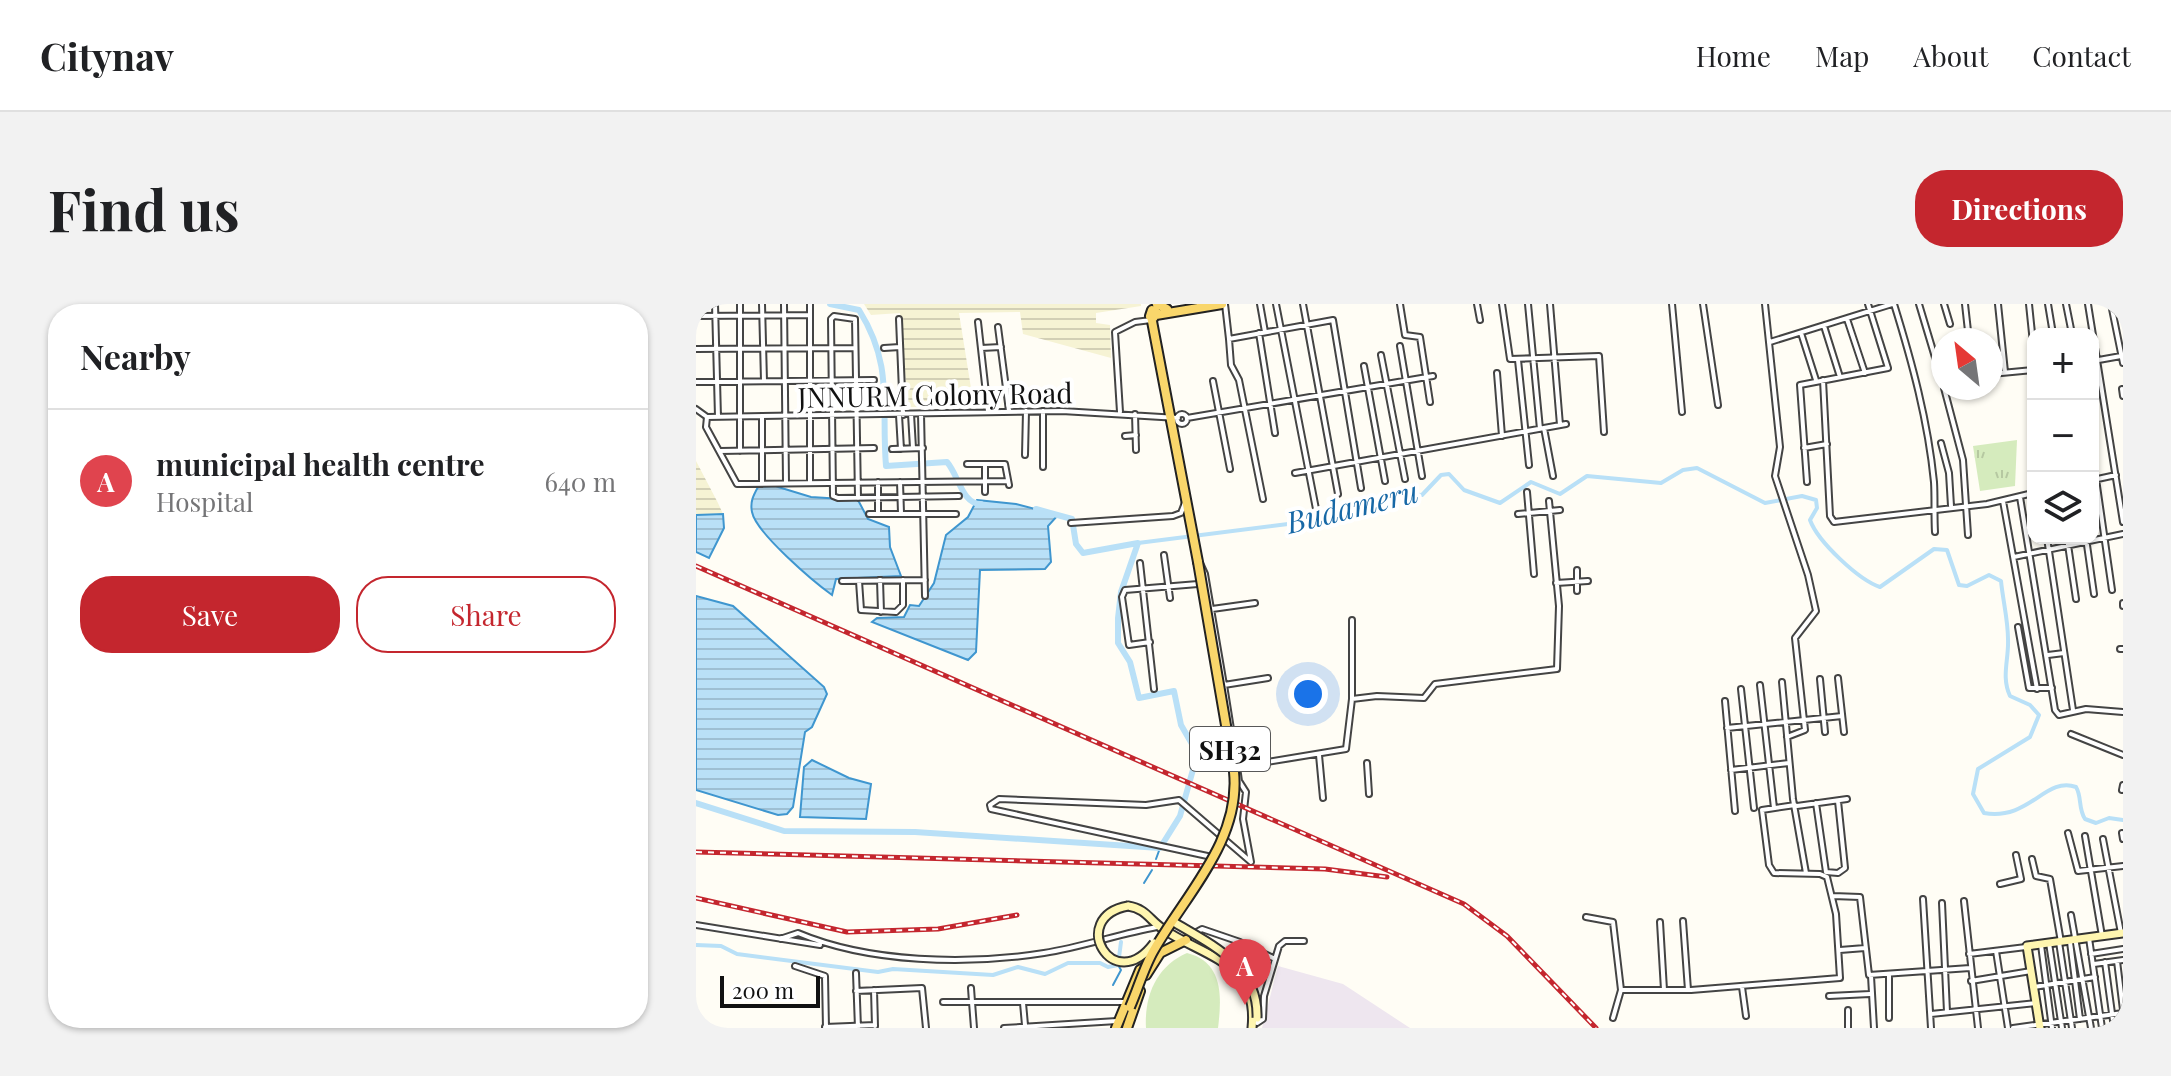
<!DOCTYPE html>
<meta charset="utf-8">
<style>
:root{--surface:#fff;--page:#f2f2f2;--text:#202124;--muted:#757577;--line:#e0e0e0;--accent:#c4262e}
body{margin:0;font-family:"Playfair Display",serif;background:var(--page);color:var(--text)}
.controls{position:absolute;right:24px;top:24px;display:grid;overflow:hidden;border-radius:16px;box-shadow:0 2px 6px #0004}
.controls button{width:72px;height:72px;display:grid;place-items:center;padding:0;border:0;border-bottom:2px solid var(--line);background:var(--surface);color:var(--text);font:40px sans-serif}
.compass{position:absolute;left:1235px;top:24px;width:72px;height:72px;border-radius:50%;background:var(--surface);box-shadow:0 2px 6px #0004;rotate:331deg}
.scale{position:absolute;left:24px;bottom:20px;width:100px;box-sizing:border-box;padding-left:8px;border:4px solid #111;border-top:0;font-size:22px;line-height:28px;white-space:nowrap;color:#111;-webkit-text-stroke:6px #fff;paint-order:stroke}
.you{position:absolute;left:612px;top:390px;width:28px;height:28px;margin:-20px;border:6px solid #fff;border-radius:50%;background:#1a73e8;box-shadow:0 0 0 12px #1a73e833}
.badge{display:grid;place-items:center;width:52px;height:52px;border-radius:50%;background:var(--accent);color:#fff;font-size:26px;font-weight:700}
.pin{position:absolute;translate:-50% -66px;filter:drop-shadow(0 2px 4px #0008)}
.pin::after{content:'';position:absolute;top:42px;width:28px;height:24px;background:inherit;clip-path:polygon(0 0,100% 0,50% 100%)}
.list{margin:0;padding:0;list-style:none}
h2{display:flex;justify-content:space-between;align-items:center;height:104px;margin:0;padding:0 32px;font-size:34px}
h2 small{font-size:26px;font-weight:400;color:var(--muted)}
.list li{display:grid;grid-template-columns:52px 1fr auto;gap:24px;align-items:center;box-sizing:border-box;height:144px;padding:0 32px;border-top:2px solid var(--line)}
.list b{display:block;font-size:30px;white-space:nowrap}
.list p{margin:0;font-size:26px;white-space:nowrap;color:var(--muted)}
.list em{font-size:26px;font-style:normal;color:var(--muted)}
.actions{display:flex;gap:16px;padding:24px 32px}
.actions a{flex:1;padding:18px 0;border:2px solid var(--accent);border-radius:32px;text-align:center;font-size:28px;color:var(--accent)}
.actions .main{background:var(--accent);color:#fff}
.icon{flex:none;width:44px;height:44px;fill:none;stroke:currentColor;stroke-width:2;stroke-linecap:round;stroke-linejoin:round}
.map{position:relative;flex:none;width:1427px;height:724px;overflow:hidden;border-radius:32px}
header{display:flex;align-items:center;gap:48px;box-sizing:border-box;height:112px;padding:0 40px;background:var(--surface);border-bottom:2px solid var(--line)}
header strong{font-size:38px}
nav{display:flex;gap:44px;margin-inline-start:auto;font-size:28px}
.intro{display:flex;align-items:center;justify-content:space-between;box-sizing:border-box;height:192px;padding:0 48px}
h1{margin:0;font-size:56px}
.button{padding:20px 36px;border-radius:32px;background:var(--accent);color:#fff;font-size:28px;font-weight:700}
main{display:flex;gap:48px;padding:0 48px}
aside{flex:1;background:var(--surface);border-radius:32px;box-shadow:0 2px 6px #0004}
.map>svg:first-child{display:block}
</style>
<header>
<strong>Citynav</strong>
<nav><a>Home</a><a>Map</a><a>About</a><a>Contact</a></nav>
</header>
<div class="intro"><h1>Find us</h1><a class="button">Directions</a></div>
<main>
<aside>
<h2>Nearby<small></small></h2>
<ul class="list">
<li><span class="badge" style="background:#e0444e">A</span><div><b>municipal health centre</b><p>Hospital</p></div><em>640 m</em></li>
</ul>
<div class="actions"><a class="main">Save</a><a>Share</a></div>
</aside>
<div class="map">
<svg width="1427" height="724" viewBox="0 0 1427 724">
<defs>
<pattern id="farmland-rules" width="6" height="5" patternUnits="userSpaceOnUse" patternTransform="scale(2)"><rect width="6" height="5" fill="#f6f3d4"/><path d="M0 2.5h6" fill="none" stroke="#d2cfb5"/></pattern>
<pattern id="park-tufts" width="24" height="20" patternUnits="userSpaceOnUse" patternTransform="scale(2)"><rect width="24" height="20" fill="#d5ebbd"/><path d="M3 7l-1-3M5 7V3M7 7l1-3M15 17l-1-3M17 17v-4M19 17l1-3" fill="none" stroke="#b6c8a1"/></pattern>
<pattern id="water-rules" width="6" height="5" patternUnits="userSpaceOnUse" patternTransform="scale(2)"><rect width="6" height="5" fill="#b9e0f7"/><path d="M0 2.5h6" fill="none" stroke="#9ebfd3"/></pattern>
</defs>
<rect width="100%" height="100%" fill="#fffdf5"/>
<path fill="#eee6ef" d="M582,662L647,680L714,724H566Z"/>
<path fill="url(#farmland-rules)" d="M168,0H445V2L400,9V19L414,21L415,54L327,30L324,8L263,9L278,103H212L204,9L175,11Z
M0,157L22,199L27,210L0,211Z"/>
<path fill="#d5ebbd" d="M491,649C527,658 526,692 522,724H450C448,691 461,662 491,649Z"/>
<path fill="url(#park-tufts)" d="M1321,136L1319,182L1284,187L1277,142Z"/>
<path fill="url(#water-rules)" stroke="#3f96cf" stroke-width="2" d="M79,182L115,193L162,196L172,215L193,223L194,243L205,272L140,275L136,291C118,278 60,229 56,208C54,198 57,192 62,183Z
M281,196L320,200L362,211L352,222L355,258L349,265L284,266L280,348L272,356L176,318L181,314L208,313L214,301L223,302L238,279L250,231L272,213Z
M27,210L28,224L13,254L0,248V211Z
M0,292L37,302L128,383L131,390L116,423L109,428L97,503L91,510L82,511L0,486Z
M116,456L153,474L175,480L170,515L104,513L108,463Z"/>
<g fill="none" stroke-linecap="round" stroke-linejoin="round">
<path stroke="#3f96cf" stroke-width="2" d="M460,555L464,544
M448,579L456,566
M417,681L425,666L422,661"/>
<path stroke="#b9e0f7" stroke-width="4" d="M442,239L624,216L699,190L726,191L745,171L753,170L768,186L804,199L835,178L864,190L891,172L965,179L987,166L1001,164L1069,199L1106,192L1120,196L1121,204L1114,216C1122,238 1163,276 1184,283L1238,245L1251,246L1263,281L1271,282L1293,271L1305,277C1307,297 1312,316 1312,335C1313,356 1305,372 1314,392L1334,401L1343,411L1334,433L1282,465L1277,490L1288,509C1334,517 1349,472 1380,483C1386,493 1382,504 1389,515L1400,519L1413,514L1427,516
M0,641L25,642L41,650L182,668L197,665L297,671L322,663L349,670L372,659H404L412,663L422,661L425,638"/>
<path stroke="#b9e0f7" stroke-width="6" d="M134,0L163,6C198,62 185,101 190,162L251,158C263,172 266,200 285,200
M0,499L88,527L219,528L464,544L484,512L498,462L496,440L485,421L478,387L443,394L434,358L422,339V314L425,288L442,239L387,249L380,240L376,215L340,205"/>
<g stroke="#444" stroke-width="8">
<path id="street" d="M19,0L22,113
M44,0V147
M66,0L68,77
M88,0L90,178
M529,0L533,35L637,16L665,184
M564,0L569,28
M580,0L620,205
M607,0L642,190
M704,0L709,31L724,33L734,98
M781,0L784,16
M806,0L814,55L903,52L908,128
M832,0L844,125
M854,0L864,121
M976,0L986,108
M1007,0L1022,101
M1069,0L1084,143L1079,172L1112,271L1120,307L1099,334L1109,426L1091,433
M1198,0C1216,58 1232,117 1238,178C1239,194 1238,211 1239,228
M1223,0L1247,80
M1248,0L1254,20
M1269,0L1273,36
M1302,0L1309,68
M1333,0L1337,39
M1352,0L1357,30
M1370,0L1376,30
M1392,0L1427,218
M1415,0L1427,59
M0,12L114,11
M203,15L207,111
M1151,15L1169,69
M282,18L292,107
M1128,22L1144,73
M302,23L313,107
M563,29L579,129
M1105,29L1120,76
M533,35L535,61L543,76L567,195
M1074,38L1196,0
M704,42L726,172
M188,44L204,43
M285,44L305,43
M0,45L158,44
M685,51L709,175
M822,56L833,161
M1397,57L1425,52
M668,62L689,177
M801,69L806,132
M1295,70L1337,66
M1127,76L1134,212L1138,218L1291,200L1337,189
M517,77L534,165
M0,78L178,76
M1248,84L1267,156L1272,231
M1426,85L1427,92
M0,105L11,113L366,107L482,114
M424,108L419,28L439,18L455,16
M215,110L217,144
M225,110L229,292
M439,110L440,146
M481 115a5 5 0 1 1 10 0a5 5 0 1 1-10 0Z
M203,111L205,145
M66,112V180
M11,113L10,123L41,180L311,177
M491,114L737,72
M848,124L857,172
M429,132L440,131
M1245,139L1253,169L1255,202
M1108,144L1131,140
M196,145L227,144
M24,147L178,144
M329,151L330,107
M271,160H309L313,181
M289,160V188
M347,163V107
M599,169L870,120
M1400,175L1416,286
M1397,176L1420,171
M114,178V0
M204,178L205,209
M1111,178L1104,81L1192,64L1172,0
M831,188L838,270
M1324,193L1359,406L1363,411L1390,405L1427,408
M162,194L159,15L138,12L135,15L137,192L142,194L263,192
M1307,197L1341,385
M173,210H260
M182,210V178
M822,210L864,206
M375,219L477,212L485,209L490,196
M1351,234L1377,406
M1371,234L1380,295
M1390,234L1398,290
M468,251L474,294
M1318,253L1427,230
M444,259L458,385
M504,259L509,270L528,381
M881,266V287
M184,276L185,308
M146,277L229,276
M163,277L165,306L200,308L207,301V276
M860,279L892,277
M1427,299V302
M509,306L559,299
M1322,323L1333,384H1356
M454,338L433,341L426,293L429,286L502,280
M1424,345H1427
M1352,351L1368,349
M572,374L528,381L541,463L650,445L656,395V316
M1142,374L1148,428
M1124,375L1129,428
M1086,378L1097,495L1110,569
M1064,381L1078,504
M1045,385L1058,504
M656,395L681,392L728,394L739,380L861,365L863,302L853,197
M1029,397L1039,507
M1031,424L1146,412
M1375,430L1427,451
M623,451L627,494
M671,459L673,490
M1035,466L1093,459
M1426,486L1427,481
M1120,499L1130,568
M1101,502L1151,495
M1372,529L1382,567L1427,562
M1426,529L1427,535
M1389,532L1406,632
M1407,535L1425,629
M516,553L295,505L294,501L303,495L450,501L483,496L555,558L547,515L550,488L543,477L541,463
M1336,555L1340,572L1354,575L1365,638
M1130,568L1142,569L1149,564L1142,497
M1304,580L1325,575L1320,551
M1137,592L1164,593L1173,671L1274,664
M1227,595L1235,724
M1268,597L1282,724
M1246,599L1251,708
M1375,611L1395,724
M890,613L917,618L925,686H995L1144,674L1140,610L1131,573L1124,570L1078,569L1073,561L1066,506L1099,501
M987,617L992,686
M964,618L968,686
M0,621L124,641
M497,630L506,625L544,638L579,655
M1393,634L1406,724
M84,635L102,629C173,659 271,661 348,649C386,643 423,630 461,623
M1363,638L1376,724
M1374,638L1384,715
M1353,639L1366,724
M1345,641L1356,724
M1144,646L1169,644
M1300,647L1312,724
M1273,650L1330,643
M1395,650L1427,645
M1421,657L1427,706
M1409,658L1418,724
M1398,660L1427,656
M99,662L129,672L130,724
M160,669L162,724
M1175,672L1178,724
M1193,672V714
M1275,677L1335,667
M1046,683L1050,712
M1338,683L1399,673
M178,686L179,722
M160,687L226,684L230,724
M1133,692L1174,690
M247,698H276L275,684
M327,699L329,721
M1152,706V724
M1235,710L1340,699
M917,714L925,686
M561,719L567,715L568,692L583,642L589,637H608
M129,723L179,721
M278,724L276,698H431
M308,724L421,717
M1317,724L1427,709"/>
</g>
<g stroke="#333" stroke-width="11">
<path id="secondary" d="M432,602C451,605 453,616 467,625C508,653 563,658 556,724
M1344,724L1331,642L1427,629"/>
</g>
<g stroke="#222" stroke-width="12">
<path id="primary" d="M461,0L471,5
M456,6L460,8L458,13L454,12Z
M460,11L526,0
M455,12L502,258
M450,671L464,649L490,636
M420,724L444,666L454,660
M431,724L444,687"/>
</g>
<use href="#street" stroke="#fff" stroke-width="4"/>
<use href="#secondary" stroke="#fff6b0" stroke-width="7"/>
<use href="#primary" stroke="#f9d66b" stroke-width="8"/>
<g stroke="#c4262e" stroke-width="5">
<path id="rail" d="M0,262L768,600L811,632L900,724
M0,548L629,565L691,573
M0,594L151,628L242,625L321,611"/>
</g>
<use href="#rail" stroke="#fff" stroke-width="2" stroke-dasharray="6" stroke-linecap="butt"/>
<g stroke="#333" stroke-width="11" stroke-linecap="butt">
<path id="secondary-bridge" d="M432,602C371,613 417,694 458,639
M476,617C514,640 563,661 561,714"/>
</g>
<g stroke="#222" stroke-width="12" stroke-linecap="butt">
<path id="primary-bridge" d="M434,703C442,685 448,663 458,646C490,590 545,536 538,468L502,258"/>
</g>
<use href="#secondary-bridge" stroke="#fff6b0" stroke-width="7"/>
<use href="#primary-bridge" stroke="#f9d66b" stroke-width="8"/>
</g>
<g text-anchor="middle" dominant-baseline="central" stroke-width="8" stroke-linejoin="round" paint-order="stroke">
<rect fill="#fff" stroke="#585858" stroke-width="2" x="494" y="423" width="80" height="44" rx="6"/>
<g font-size="26" font-weight="bold" fill="#111">
<text x="534" y="445">SH32</text>
</g>
<g font-size="28" fill="#111" stroke="#fff">
<text transform="translate(239 90) rotate(-1)">JNNURM Colony Road</text>
</g>
<g font-size="30" font-style="italic" fill="#1768a6" stroke="#fff">
<text transform="translate(656 202) rotate(-14)">Budameru</text>
</g>
</g>
</svg>
<div class="controls">
<button>+</button>
<button>−</button>
<button><svg class="icon" aria-label="layers" viewBox="0 0 24 24"><path d="M12 4l9 5-9 5-9-5zM3 14l9 5 9-5"/></svg></button>
</div>
<svg class="compass" viewBox="-18 -18 36 36"><path d="M0-13l5 13h-10z" fill="#e53935"/><path d="M0 13l5-13h-10z" fill="#757577"/></svg>
<div class="scale">200 m</div>
<div class="you"></div>
<div class="pin badge" style="left:549px;top:701px;background:#e0444e">A</div>
</div>
</main>
